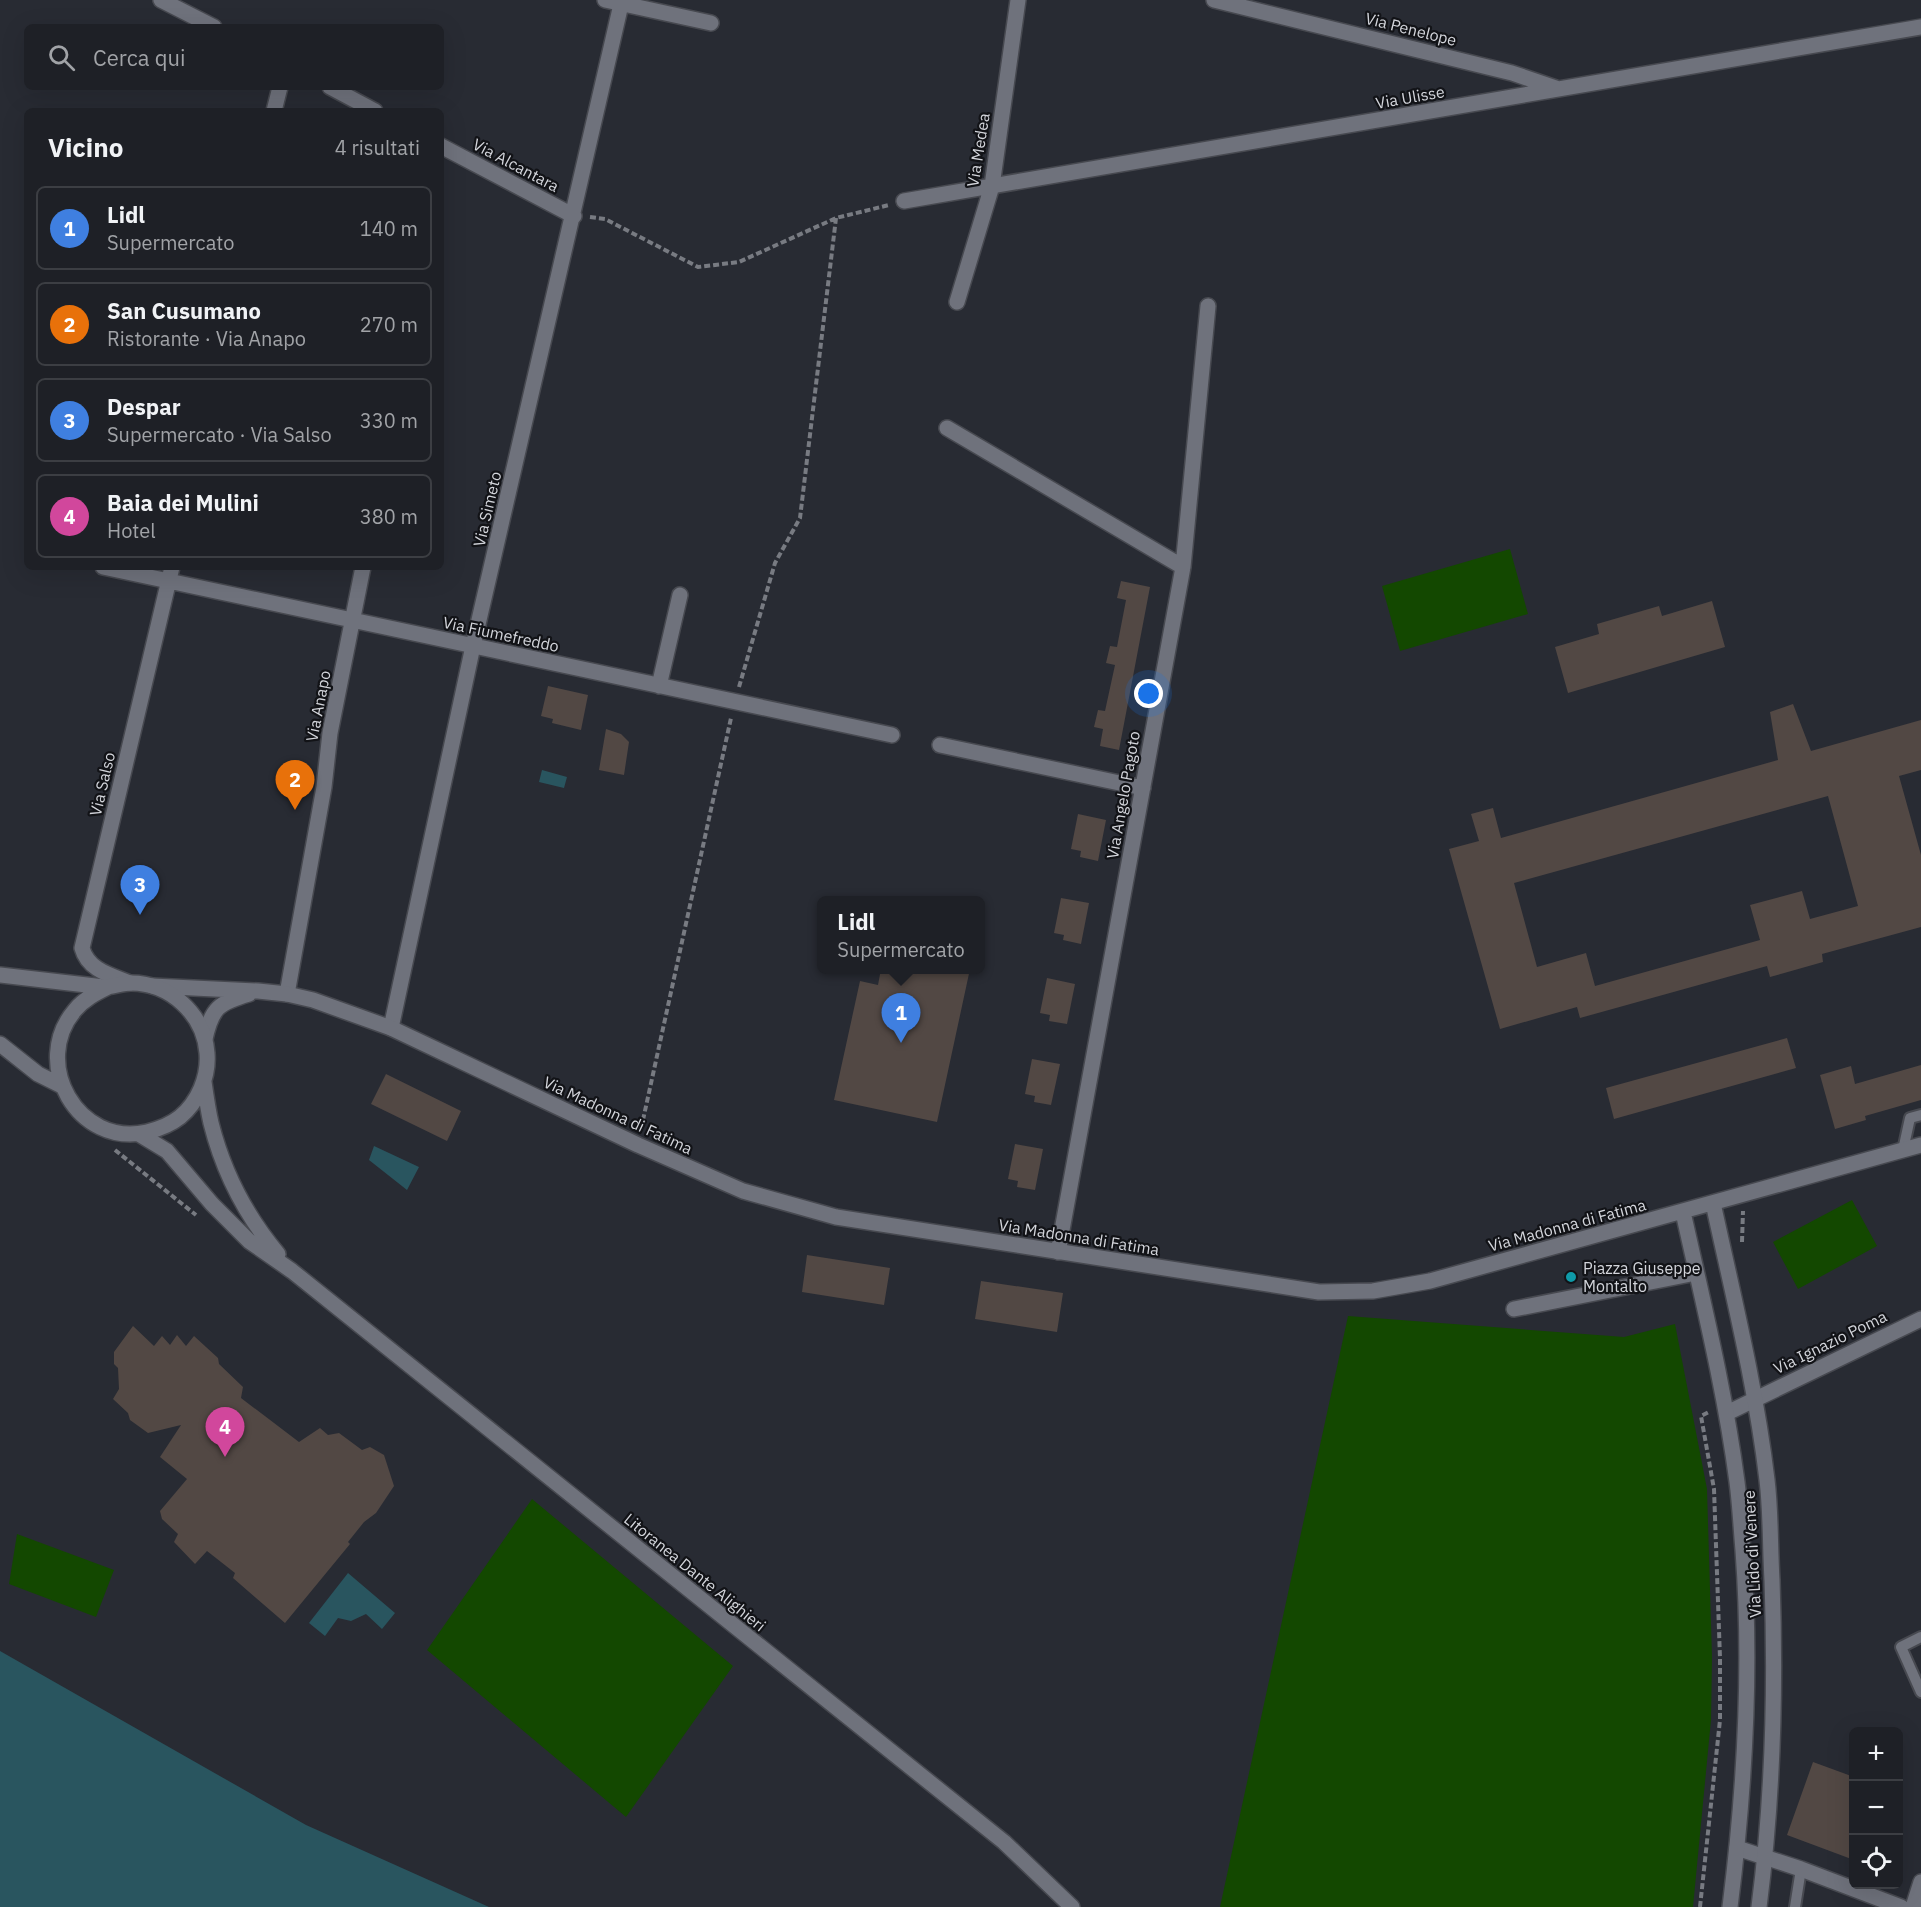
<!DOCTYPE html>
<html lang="it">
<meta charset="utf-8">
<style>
:root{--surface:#1e2026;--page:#26282e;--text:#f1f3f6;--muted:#a1a3a7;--line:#3c3e43;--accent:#bca0f2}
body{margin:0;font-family:"IBM Plex Sans",sans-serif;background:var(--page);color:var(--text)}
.controls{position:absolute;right:18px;bottom:18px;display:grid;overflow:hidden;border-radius:9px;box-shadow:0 6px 24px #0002}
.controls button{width:54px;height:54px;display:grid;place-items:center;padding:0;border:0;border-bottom:2px solid var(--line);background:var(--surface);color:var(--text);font:30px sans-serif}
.you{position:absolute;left:1149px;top:694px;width:21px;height:21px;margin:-15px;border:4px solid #fff;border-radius:50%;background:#1a73e8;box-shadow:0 0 0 9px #1a73e833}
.badge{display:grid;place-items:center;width:39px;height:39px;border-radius:50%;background:var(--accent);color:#fff;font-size:20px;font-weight:700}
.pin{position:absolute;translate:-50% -50px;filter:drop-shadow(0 2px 3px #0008)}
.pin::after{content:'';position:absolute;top:32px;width:21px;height:18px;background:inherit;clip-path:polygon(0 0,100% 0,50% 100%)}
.popup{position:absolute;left:817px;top:896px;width:168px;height:78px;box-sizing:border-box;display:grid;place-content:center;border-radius:9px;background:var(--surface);filter:drop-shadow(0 2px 4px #0005);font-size:20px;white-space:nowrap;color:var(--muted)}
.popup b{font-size:22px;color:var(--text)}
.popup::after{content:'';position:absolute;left:50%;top:100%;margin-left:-12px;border:12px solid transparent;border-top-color:var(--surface)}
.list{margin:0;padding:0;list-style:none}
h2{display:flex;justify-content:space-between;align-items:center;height:78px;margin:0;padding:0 24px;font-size:26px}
h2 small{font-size:20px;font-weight:400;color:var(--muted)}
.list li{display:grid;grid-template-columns:39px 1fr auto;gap:18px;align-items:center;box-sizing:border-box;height:84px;margin:0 12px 12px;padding:0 12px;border:2px solid var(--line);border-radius:9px}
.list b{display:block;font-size:22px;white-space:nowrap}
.list p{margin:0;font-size:20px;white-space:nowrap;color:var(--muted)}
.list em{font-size:20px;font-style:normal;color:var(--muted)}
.icon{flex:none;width:33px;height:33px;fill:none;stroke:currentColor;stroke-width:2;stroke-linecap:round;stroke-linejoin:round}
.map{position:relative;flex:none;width:1921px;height:1907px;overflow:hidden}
.search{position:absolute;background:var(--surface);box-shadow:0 6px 24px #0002;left:24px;top:24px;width:420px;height:66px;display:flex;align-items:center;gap:15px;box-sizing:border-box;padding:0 21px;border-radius:9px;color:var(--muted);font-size:22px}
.panel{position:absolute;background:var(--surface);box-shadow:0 6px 24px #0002;left:24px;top:108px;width:420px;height:462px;border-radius:9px}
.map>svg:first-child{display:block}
</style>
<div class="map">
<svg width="1921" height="1907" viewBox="0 0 1921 1907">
<rect width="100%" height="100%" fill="#282b33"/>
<path fill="#134800" d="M1510,549L1528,614L1400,651L1382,586Z
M1852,1200L1877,1246L1798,1289L1773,1242Z
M1348,1316L1624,1337L1675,1324L1707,1489L1712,1657L1711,1720L1693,1907H1220Z
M532,1499L733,1666L626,1817L427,1650Z
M17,1534L114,1570L96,1617L9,1584Z"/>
<path fill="#29555f" d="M542,770L567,777L564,788L539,782Z
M374,1146L419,1167L407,1190L369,1160Z
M348,1573L395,1613L382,1629L366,1614L351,1621L338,1618L325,1636L309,1623Z
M0,1651L306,1825L489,1907H0Z"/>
<path fill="#524844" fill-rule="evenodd" d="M1121,581L1150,587L1119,750L1100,746L1103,729L1094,727L1098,710L1105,711L1115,665L1106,663L1110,646L1117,647L1126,600L1117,598Z
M1712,601L1725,647L1568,693L1555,647L1599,634L1597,624L1659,606L1662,616Z
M548,686L588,695L581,730L552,723L553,719L541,716Z
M1793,704L1811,751L1921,720V770L1899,776L1921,855V927L1822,954L1823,962L1770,977L1767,966L1580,1018L1577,1007L1500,1029L1449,849L1479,841L1471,814L1493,808L1501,838L1778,760L1770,712ZM1828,796L1858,906L1810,919L1802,891L1750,905L1760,940L1595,986L1586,953L1537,967L1514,883Z
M606,729L621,734L629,742L624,775L599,770Z
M1078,814L1106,820L1098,861L1080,857L1081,851L1071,849Z
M1061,898L1089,903L1081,944L1063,940L1064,935L1054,933Z
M881,969H970L937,1122L834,1100L860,981L878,985Z
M1047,978L1075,984L1067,1024L1049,1021L1050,1015L1040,1013Z
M1787,1038L1796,1068L1614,1119L1606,1088Z
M1032,1059L1060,1064L1051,1105L1034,1102L1035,1096L1025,1094Z
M1921,1065V1100L1865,1116L1866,1120L1835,1129L1820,1075L1851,1066L1855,1084Z
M386,1074L461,1111L447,1141L371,1104Z
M1015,1144L1043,1149L1035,1190L1017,1187L1018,1181L1008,1179Z
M807,1255L890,1268L884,1305L802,1292Z
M981,1281L1063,1293L1057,1332L975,1319Z
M133,1326L154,1346L162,1336L170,1345L177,1335L186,1346L194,1336L218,1358L219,1364L243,1387L241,1398L299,1442L320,1428L328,1435L339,1433L362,1450L370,1447L384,1455L394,1486L376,1513L364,1522L348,1542L350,1544L285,1623L233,1578L235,1573L207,1551L195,1564L174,1542L178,1534L162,1519L160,1511L187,1479L160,1457L181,1425L148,1433L130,1420L128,1413L113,1399L119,1389L118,1368L114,1364V1352Z
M1813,1762L1854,1777V1860L1787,1835Z"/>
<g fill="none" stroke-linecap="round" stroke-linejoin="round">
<g stroke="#474950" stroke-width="14">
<path id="service" d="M1903,1150L1910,1118L1921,1115
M1921,1637L1901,1647L1921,1692
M1795,1907L1801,1869"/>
</g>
<g stroke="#474950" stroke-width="18">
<path id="minor" d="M161,0L214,27
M605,0L711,23
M1214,0L1512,73L1559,89
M330,87L375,111
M274,111L280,87
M441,146L574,216
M904,201L1921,27
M957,302L992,186L1018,0
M947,428L1183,567
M103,567L892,735
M659,686L680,595
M940,745L1143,788
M130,983C110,975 88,970 82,948L172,567
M287,994L324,787L330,733L363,567
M391,1028L473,646L622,0
M1058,1252L1183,567L1208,306
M1514,1309L1696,1273
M1727,1413L1921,1319
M1737,1848L1801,1869L1901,1907
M1913,1907L1921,1882"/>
</g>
<g stroke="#474950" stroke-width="18">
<path id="tertiary" d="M152,986L258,991L287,994L313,1000L391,1028L638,1145L743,1191L836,1217L1319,1292L1373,1291L1430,1281L1921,1145
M205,1039C212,1007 219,1003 249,994
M1713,1203C1733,1295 1756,1387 1767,1480C1771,1513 1770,1547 1772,1580C1776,1690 1773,1798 1759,1907
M1683,1212C1703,1302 1725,1391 1737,1482C1740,1505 1741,1528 1743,1550C1752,1670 1745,1788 1730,1907"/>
</g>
<g stroke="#474950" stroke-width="18">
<path id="secondary" d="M0,975C35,979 69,983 104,987C113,987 122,983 131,983C170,983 204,1014 207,1053C209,1077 198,1102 180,1117C170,1125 159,1129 147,1132C78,1148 30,1063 75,1010C84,999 96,993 108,987
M0,1044L38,1074L62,1086
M204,1082C206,1096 208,1110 211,1123C223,1171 247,1217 278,1254
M139,1134L167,1151L212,1204L249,1241L292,1271L1004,1842L1072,1907"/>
</g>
<path stroke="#787b82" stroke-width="4" stroke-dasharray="6 3" stroke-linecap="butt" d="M590,217L605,219L698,267L739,262L836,218L889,205
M739,687L775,563L800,518L836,218
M641,1129L731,718
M115,1150L196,1215
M1742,1242L1743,1211
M1700,1907L1720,1720V1658L1714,1489L1701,1416L1709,1412"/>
<use href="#service" stroke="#6f727c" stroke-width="10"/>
<use href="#minor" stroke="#6f727c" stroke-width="15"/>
<use href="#tertiary" stroke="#6f727c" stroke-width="15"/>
<use href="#secondary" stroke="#6f727c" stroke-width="15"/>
</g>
<circle fill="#0f9aa8" stroke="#121317" stroke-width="2" cx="1571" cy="1277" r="6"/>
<g text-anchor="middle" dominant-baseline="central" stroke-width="4.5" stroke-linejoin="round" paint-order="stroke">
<g font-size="16" fill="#d3d5db" stroke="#121317">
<text transform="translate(1411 29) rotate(14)">Via Penelope</text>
<text transform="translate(1410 97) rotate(-10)">Via Ulisse</text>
<text transform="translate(978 150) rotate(-81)">Via Medea</text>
<text transform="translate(516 165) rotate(28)">Via Alcantara</text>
<text transform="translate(487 509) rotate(-77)">Via Simeto</text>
<text transform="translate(501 634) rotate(12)">Via Fiumefreddo</text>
<text transform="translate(318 706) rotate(-79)">Via Anapo</text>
<text transform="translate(102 784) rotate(-77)">Via Salso</text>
<text transform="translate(1123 795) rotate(-80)">Via Angelo Pagoto</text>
<text transform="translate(618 1115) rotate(25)">Via Madonna di Fatima</text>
<text transform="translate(1567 1225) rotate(-15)">Via Madonna di Fatima</text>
<text transform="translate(1079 1237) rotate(9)">Via Madonna di Fatima</text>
<text transform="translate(1830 1342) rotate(-26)">Via Ignazio Poma</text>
<text transform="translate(1752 1554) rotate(-93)">Via Lido di Venere</text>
<text transform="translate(695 1572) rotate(39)">Litoranea Dante Alighieri</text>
</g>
<g font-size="16" fill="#d3d5db" stroke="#121317" text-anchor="start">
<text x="1583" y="1268">Piazza Giuseppe<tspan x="1583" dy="18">Montalto</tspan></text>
</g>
</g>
</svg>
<div class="controls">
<button>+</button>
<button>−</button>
<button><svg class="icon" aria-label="locate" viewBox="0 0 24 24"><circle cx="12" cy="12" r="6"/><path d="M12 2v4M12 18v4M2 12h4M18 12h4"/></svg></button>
</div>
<div class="you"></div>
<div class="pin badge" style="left:901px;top:1043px;background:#3f7fe0">1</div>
<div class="popup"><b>Lidl</b>Supermercato</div>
<div class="pin badge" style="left:295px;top:810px;background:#e8710a">2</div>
<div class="pin badge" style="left:140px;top:915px;background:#3f7fe0">3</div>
<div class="pin badge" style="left:225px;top:1457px;background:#d1479c">4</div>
<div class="search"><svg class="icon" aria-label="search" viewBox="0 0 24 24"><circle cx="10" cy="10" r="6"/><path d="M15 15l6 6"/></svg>Cerca qui</div>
<section class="panel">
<h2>Vicino<small>4 risultati</small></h2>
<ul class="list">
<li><span class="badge" style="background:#3f7fe0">1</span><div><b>Lidl</b><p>Supermercato</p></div><em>140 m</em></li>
<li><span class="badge" style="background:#e8710a">2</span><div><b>San Cusumano</b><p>Ristorante · Via Anapo</p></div><em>270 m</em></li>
<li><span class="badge" style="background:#3f7fe0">3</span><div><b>Despar</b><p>Supermercato · Via Salso</p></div><em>330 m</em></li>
<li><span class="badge" style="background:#d1479c">4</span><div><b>Baia dei Mulini</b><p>Hotel</p></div><em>380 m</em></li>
</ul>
</section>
</div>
